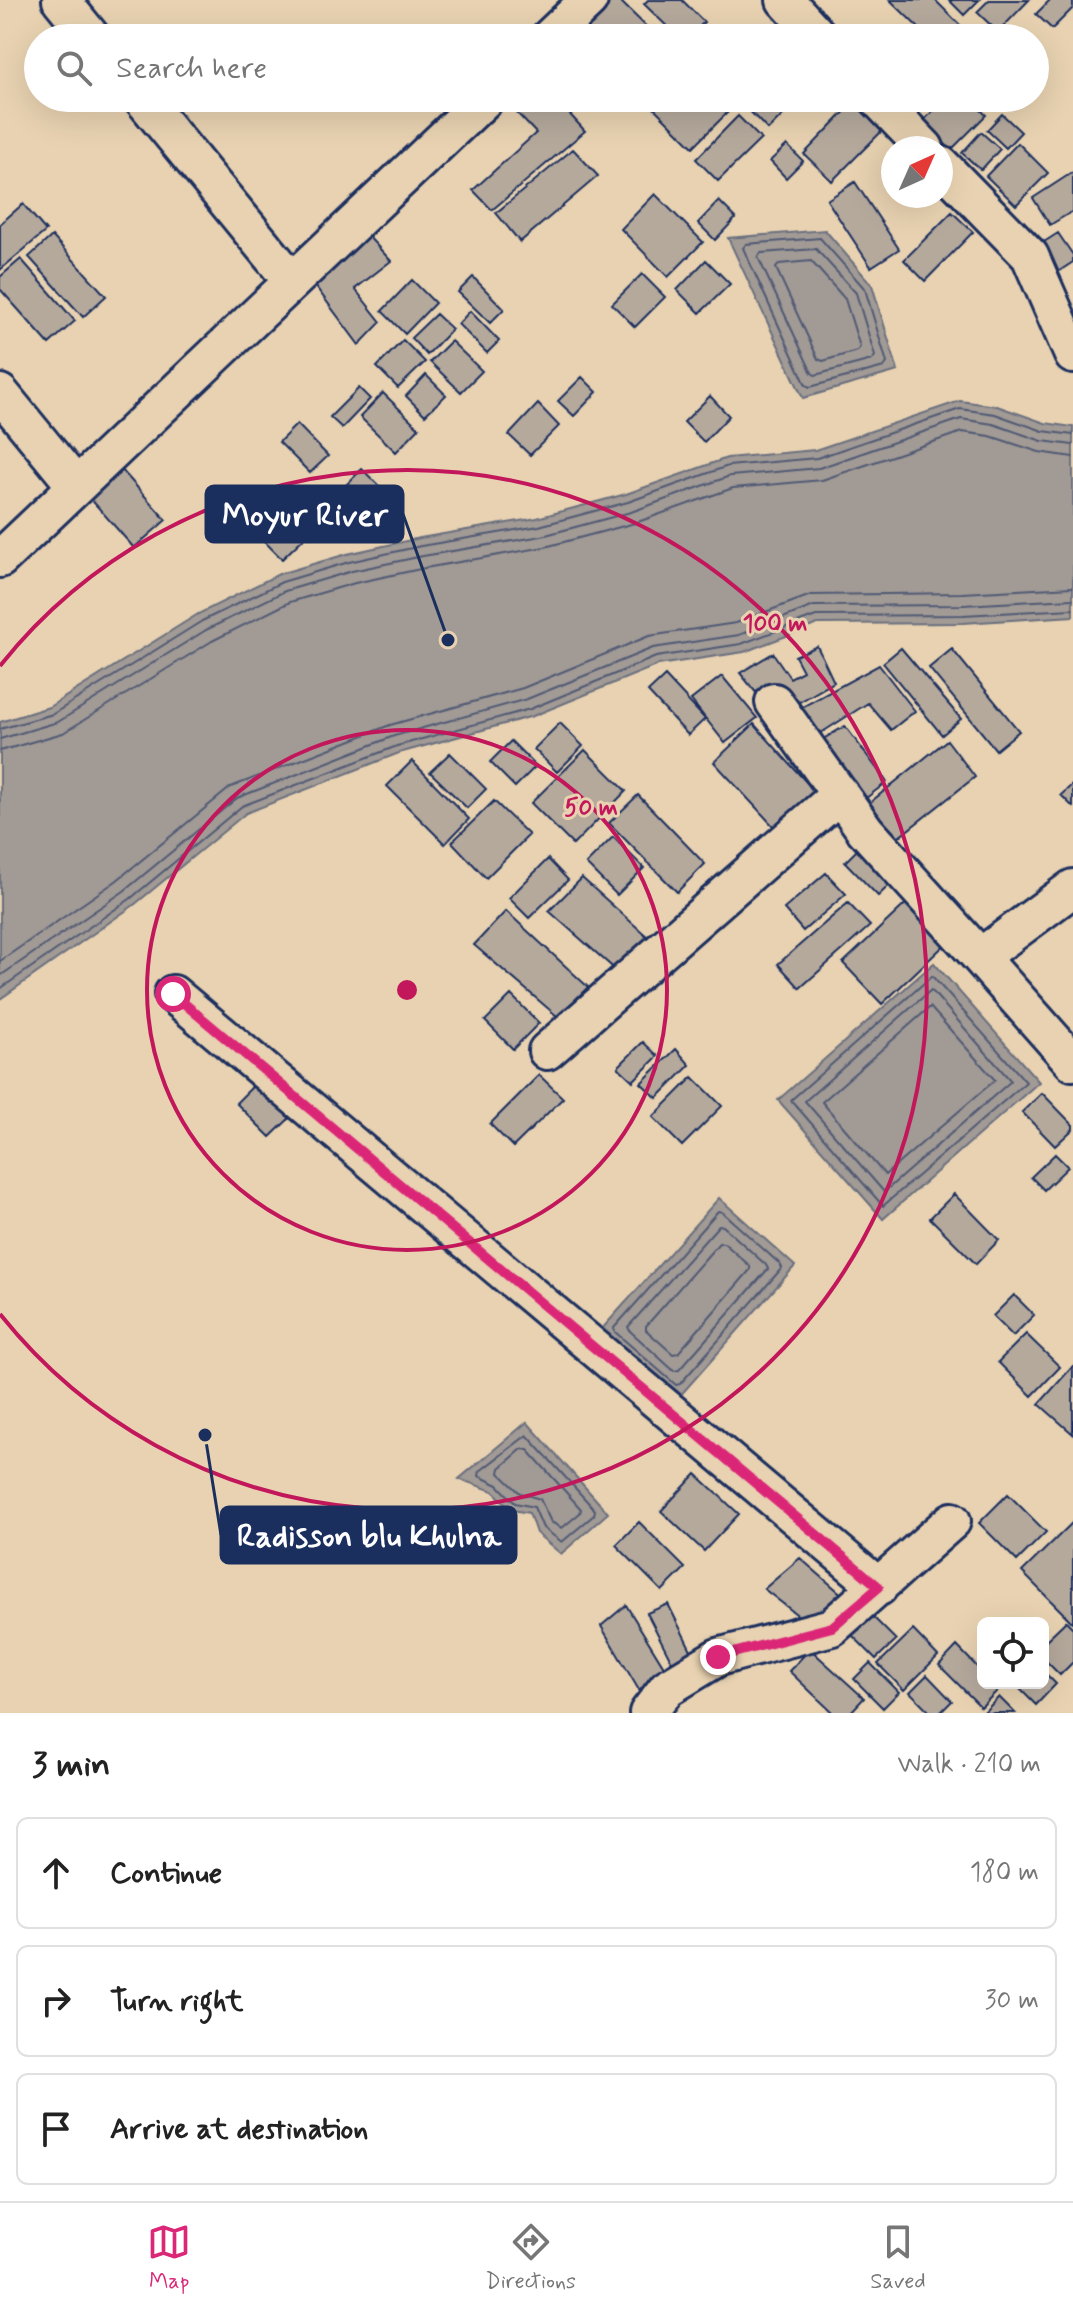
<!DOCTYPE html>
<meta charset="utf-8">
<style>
:root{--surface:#fff;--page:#f6f6f6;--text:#222;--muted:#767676;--line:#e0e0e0;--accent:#db2777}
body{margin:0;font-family:Mynerve,sans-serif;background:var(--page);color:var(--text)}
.controls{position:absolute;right:24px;bottom:24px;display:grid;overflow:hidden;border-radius:12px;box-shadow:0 8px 32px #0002}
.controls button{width:72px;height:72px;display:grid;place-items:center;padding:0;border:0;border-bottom:2px solid var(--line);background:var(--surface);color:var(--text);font:40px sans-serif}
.compass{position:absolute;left:881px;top:136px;width:72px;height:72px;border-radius:50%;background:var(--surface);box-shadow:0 8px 32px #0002;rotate:45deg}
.stop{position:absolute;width:24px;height:24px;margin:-18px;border:6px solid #db2777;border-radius:50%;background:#fff}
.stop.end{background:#db2777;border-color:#fff;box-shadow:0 2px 8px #0008}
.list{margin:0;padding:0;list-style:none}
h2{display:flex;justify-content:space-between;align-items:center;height:104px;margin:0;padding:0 32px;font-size:34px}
h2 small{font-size:26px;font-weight:400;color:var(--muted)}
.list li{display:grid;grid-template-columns:52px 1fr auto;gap:24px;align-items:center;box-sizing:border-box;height:112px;margin:0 16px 16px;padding:0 16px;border:2px solid var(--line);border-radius:12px}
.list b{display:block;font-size:30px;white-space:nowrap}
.list em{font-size:26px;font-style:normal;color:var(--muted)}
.icon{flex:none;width:44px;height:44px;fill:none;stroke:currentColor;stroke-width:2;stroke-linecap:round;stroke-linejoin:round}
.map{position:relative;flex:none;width:1073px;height:1713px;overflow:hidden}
.search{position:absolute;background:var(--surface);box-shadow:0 8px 32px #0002;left:24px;right:24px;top:24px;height:88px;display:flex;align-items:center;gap:20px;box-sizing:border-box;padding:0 28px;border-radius:44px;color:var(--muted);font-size:30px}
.sheet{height:488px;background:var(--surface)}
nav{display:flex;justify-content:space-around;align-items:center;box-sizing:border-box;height:112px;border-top:2px solid var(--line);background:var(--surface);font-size:22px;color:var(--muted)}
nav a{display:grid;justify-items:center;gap:4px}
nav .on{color:var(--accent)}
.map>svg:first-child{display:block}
</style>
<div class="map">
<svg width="1073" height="1713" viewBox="0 0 1073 1713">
<rect width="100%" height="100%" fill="#e8d2b1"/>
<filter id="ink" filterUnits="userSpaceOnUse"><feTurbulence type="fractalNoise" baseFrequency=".0125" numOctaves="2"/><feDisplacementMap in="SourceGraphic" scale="16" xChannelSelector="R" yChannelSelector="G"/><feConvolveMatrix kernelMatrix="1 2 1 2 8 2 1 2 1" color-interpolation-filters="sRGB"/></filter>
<g filter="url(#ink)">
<path fill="#a19a95" stroke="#6b6f7f" stroke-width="2" d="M825,230L872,285L898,371L803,398L728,238Z
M960,401L997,406L1045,423L1073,427V616L963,623L818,624L744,652L658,665L533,716L399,753L246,813L134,905L0,999V722L49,707L198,614L279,574L347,554L420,538L537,518L626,494L727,458L815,450Z
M934,963L1039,1082L883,1219L778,1100Z
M719,1198L795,1266L678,1398L601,1330Z
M527,1422L608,1513L561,1554L536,1533L529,1513L512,1510L493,1491L459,1479Z"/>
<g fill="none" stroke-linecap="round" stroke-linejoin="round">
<path stroke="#515a74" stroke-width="2" d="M820,238L865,289L887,363L884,367L810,387L806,385L743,248L746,244Z
M816,249L856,293L875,356L872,360L815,375L812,373L758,257L761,253Z
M811,261L845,299L860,347L857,351L823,361L818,359L776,268L779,264Z
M0,729L53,714L202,621L282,582L349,562L421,546L539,526L628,502L728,466L817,458L960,409L995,414L1043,431L1073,435
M0,739L58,722L206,630L285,591L352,571L423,556L542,536L631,512L730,476L819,468L961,419L993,424L1042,441L1073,445
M0,751L63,733L212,641L290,602L355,583L425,568L545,547L635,523L733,488L822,480L962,432L990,436L1039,452L1073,457
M0,961L116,881L231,787L390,725L523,688L649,636L736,623L811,595L962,593L1073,587
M0,976L124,891L237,798L394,736L527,699L653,648L739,635L814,606L963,605L1073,599
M932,976L1026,1082L883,1206L791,1100Z
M0,989L130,899L242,806L397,746L530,709L656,657L741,644L816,616L963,615L1073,609
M931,990L1011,1081L884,1192L805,1101Z
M930,1007L995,1080L885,1175L822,1102Z
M718,1211L722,1212L780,1264L782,1268L680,1384L676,1385L615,1332L614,1328Z
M719,1225L723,1226L766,1265L768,1269L679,1370L674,1371L630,1331L628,1327Z
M719,1243H724L750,1266V1270L678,1353L673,1354L646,1330V1326Z
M527,1435L595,1510L594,1515L562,1542L543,1528L534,1507L515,1503L498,1485L479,1476L480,1471Z
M522,1449L528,1450L581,1509L580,1513L562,1528L551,1522L540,1499L520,1493L499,1473L500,1468Z"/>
</g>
<path fill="#b5a99c" stroke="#1b2f5e" stroke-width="2" d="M611,0H619L658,38H588L580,30Z
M648,0H682L704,22L689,38H679L644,4Z
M890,0H935L963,28L953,38H929Z
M949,0H979L964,15Z
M989,0H1029L998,32L977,12Z
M1050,0H1073V8L1052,29L1036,14Z
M528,98H555L585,131L492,210L473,190L536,133L515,111Z
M644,98H720L731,109L693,147Z
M745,98H800L768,130L741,102Z
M946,98H969L986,115L951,150L923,121Z
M857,99L886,127L832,181L804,154Z
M1002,114L1021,132L1006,148L987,130Z
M738,116L761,139L718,181L696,159Z
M981,132L1000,149L981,170L962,153Z
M1018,143L1048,173L1016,205L986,176Z
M787,145L803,161L786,178L770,161Z
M573,149L598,176L520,242L496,213Z
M1073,172V211L1050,225L1033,198Z
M855,182L899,249L871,267L827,200Z
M655,194L703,242L668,277L621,229Z
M719,201L736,218L715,240L698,223Z
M23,204L46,231L0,270V224Z
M952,212L973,232L925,281L904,260Z
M1058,233L1073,255V262L1050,277L1033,249Z
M366,234L391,261L355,289L381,322L359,345L313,283Z
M52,236L106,296L83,317L29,257Z
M21,259L75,321L49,344L0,289V277Z
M706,260L730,284L700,313L677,290Z
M642,274L665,297L635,327L612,304Z
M473,277L504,309L490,323L458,292Z
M412,280L435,303L405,334L382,311Z
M470,311L499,341L487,353L458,324Z
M436,314L452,329L427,355L411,338Z
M403,340L425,362L398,388L377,367Z
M451,341L482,371L461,392L430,362Z
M426,375L446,395L425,415L406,396Z
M582,377L597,392L574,416L558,401Z
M359,388L370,399L342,428L330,417Z
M383,393L419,428L396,452L360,417Z
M710,396L729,416L704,442L684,422Z
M538,404L559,426L530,455L509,435Z
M297,424L328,456L310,473L279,442Z
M120,468L166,520L134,548L88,496Z
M362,469L395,502L366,532L333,498Z
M278,501L310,532L282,559L251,528Z
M817,646L834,682L775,716L740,673L773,653L790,678L803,671L795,656Z
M901,648L961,719L942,735L883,663Z
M952,649L1019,731L996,750L929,668Z
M879,665L915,711L891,730L868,703L810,740L791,713Z
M665,676L705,719L688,735L648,692Z
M722,676L757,718L725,743L691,700Z
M560,723L583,746L557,772L534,749Z
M754,724L816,793L775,828L714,762Z
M845,726L887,782L861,802L810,747Z
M947,740L975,777L890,844L862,809Z
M511,741L536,766L515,787L490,762Z
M585,750L626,791L573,845L531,803Z
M450,753L486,789L467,808L430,772Z
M412,761L469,819L445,844L387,786Z
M1073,784V807L1061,795Z
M638,795L705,864L677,892L609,823Z
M494,801L529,835L486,878L452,842Z
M613,837L644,868L617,895L586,864Z
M864,843L898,877L878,896L845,862Z
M548,859L568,880L529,918L509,898Z
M826,873L846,894L803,931L784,909Z
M582,878L649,938L618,972L549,911Z
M914,896L953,937L882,1004L843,963Z
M848,903L870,926L800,988L778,964Z
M506,911L588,987L558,1017L474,945Z
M511,995L539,1023L513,1049L485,1021Z
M643,1042L658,1056L633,1081L618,1067Z
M676,1049L690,1065L657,1098L641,1083Z
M539,1075L563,1098L513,1147L490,1124Z
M262,1077L297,1111L270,1137L236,1103Z
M693,1077L722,1106L682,1146L653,1117Z
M1042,1093L1073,1125V1129L1055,1146L1022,1112Z
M1055,1154L1068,1167L1044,1190L1031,1177Z
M954,1194L999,1240L976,1264L930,1218Z
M1014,1295L1034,1315L1013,1336L993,1316Z
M1026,1334L1060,1367L1032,1396L998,1362Z
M1073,1366V1434L1039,1404Z
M696,1474L739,1514L704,1551L661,1511Z
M1008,1494L1046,1532L1017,1561L979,1523Z
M639,1522L685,1568L662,1591L616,1545Z
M1073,1522V1623L1022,1572Z
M800,1558L846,1598L809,1624L764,1589Z
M859,1603L896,1640L876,1659L839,1622Z
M668,1604L695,1658L675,1668L647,1613Z
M626,1605L669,1675L640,1692L601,1626Z
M1066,1621L1073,1628V1662L1060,1675L1043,1658V1643Z
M913,1630L938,1656L904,1690L878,1664Z
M957,1646L983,1673V1683H993L999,1689L981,1707L939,1665Z
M810,1649L864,1698L850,1713H833L789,1671Z
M870,1663L899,1692L883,1708L854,1679Z
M1043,1671L1056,1684L1036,1705L1014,1683H1043Z
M927,1675L952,1701L940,1713H931L910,1692Z
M999,1697L1015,1713H983Z"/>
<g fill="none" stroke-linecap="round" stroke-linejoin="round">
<g stroke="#1b2f5e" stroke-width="42">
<path id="street" d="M61,0L92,38
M785,0L820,38
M549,38L589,0
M142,98L292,281
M877,98L925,148
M941,165L1030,256L1073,355
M0,393L76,486
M0,559L486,98
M774,702L865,830L980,957
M1073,888L980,957L1073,1062
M173,994L879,1587
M547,1051L840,794
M648,1713L667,1688L718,1657L832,1627L952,1521"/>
</g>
<use href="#street" stroke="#e8d2b1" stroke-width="36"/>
</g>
</g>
<g fill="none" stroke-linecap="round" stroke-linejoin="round" filter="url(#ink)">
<path stroke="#db2777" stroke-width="10" d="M173,994L879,1587L832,1627L718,1657"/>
</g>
<g fill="none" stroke="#c2185b" stroke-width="4">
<circle cx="407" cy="990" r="260"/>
<path d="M0 666A520 520 0 1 1 0 1314"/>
</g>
<circle cx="407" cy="990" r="12" fill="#c2185b" stroke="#e8d2b1" stroke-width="4"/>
<g font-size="24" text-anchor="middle" font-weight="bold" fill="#c2185b" stroke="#e8d2b1" stroke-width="6" stroke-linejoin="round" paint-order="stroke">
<text x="775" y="631">100 m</text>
<text x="591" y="815">50 m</text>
</g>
<path fill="none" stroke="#1b2f5e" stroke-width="3" d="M448 640L403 514M205 1435L221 1535"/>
<g fill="#1b2f5e" stroke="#e8d2b1" stroke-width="3">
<circle cx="448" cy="640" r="8"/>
<circle cx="205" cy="1435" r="8"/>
</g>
<g fill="#1b2f5e" stroke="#1b2f5e" stroke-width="3">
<rect x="206" y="486" width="197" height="56" rx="8"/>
<rect x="221" y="1507" width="295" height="56" rx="8"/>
</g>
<g font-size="32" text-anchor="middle" font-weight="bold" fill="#fff">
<text x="305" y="525">Moyur River</text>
<text x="369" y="1546">Radisson blu Khulna</text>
</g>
</svg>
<div class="controls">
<button><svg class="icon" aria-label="locate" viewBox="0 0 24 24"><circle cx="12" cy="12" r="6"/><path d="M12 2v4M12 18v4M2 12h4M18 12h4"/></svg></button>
</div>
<svg class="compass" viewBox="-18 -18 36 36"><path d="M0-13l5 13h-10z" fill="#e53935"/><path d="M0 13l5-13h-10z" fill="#767676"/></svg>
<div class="stop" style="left:173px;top:994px"></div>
<div class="stop end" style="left:718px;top:1657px"></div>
<div class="search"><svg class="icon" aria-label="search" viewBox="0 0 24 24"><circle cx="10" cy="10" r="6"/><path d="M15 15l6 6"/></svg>Search here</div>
</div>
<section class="sheet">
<h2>3 min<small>Walk · 210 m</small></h2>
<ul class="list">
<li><svg class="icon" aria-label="ahead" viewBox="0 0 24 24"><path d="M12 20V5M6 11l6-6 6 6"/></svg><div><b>Continue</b></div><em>180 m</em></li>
<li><svg class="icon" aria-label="right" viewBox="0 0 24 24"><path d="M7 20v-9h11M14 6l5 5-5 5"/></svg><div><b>Turn right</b></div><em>30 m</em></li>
<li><svg class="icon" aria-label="arrive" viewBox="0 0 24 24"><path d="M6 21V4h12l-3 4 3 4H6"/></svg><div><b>Arrive at destination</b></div></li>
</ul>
</section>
<nav>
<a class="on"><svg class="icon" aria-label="map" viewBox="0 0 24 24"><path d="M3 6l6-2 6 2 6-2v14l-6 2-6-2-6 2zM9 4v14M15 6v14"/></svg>Map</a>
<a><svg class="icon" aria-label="directions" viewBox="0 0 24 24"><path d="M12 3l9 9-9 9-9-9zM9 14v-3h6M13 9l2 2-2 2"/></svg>Directions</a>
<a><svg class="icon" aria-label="saved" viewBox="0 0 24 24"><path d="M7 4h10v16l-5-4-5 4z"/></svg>Saved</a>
</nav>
